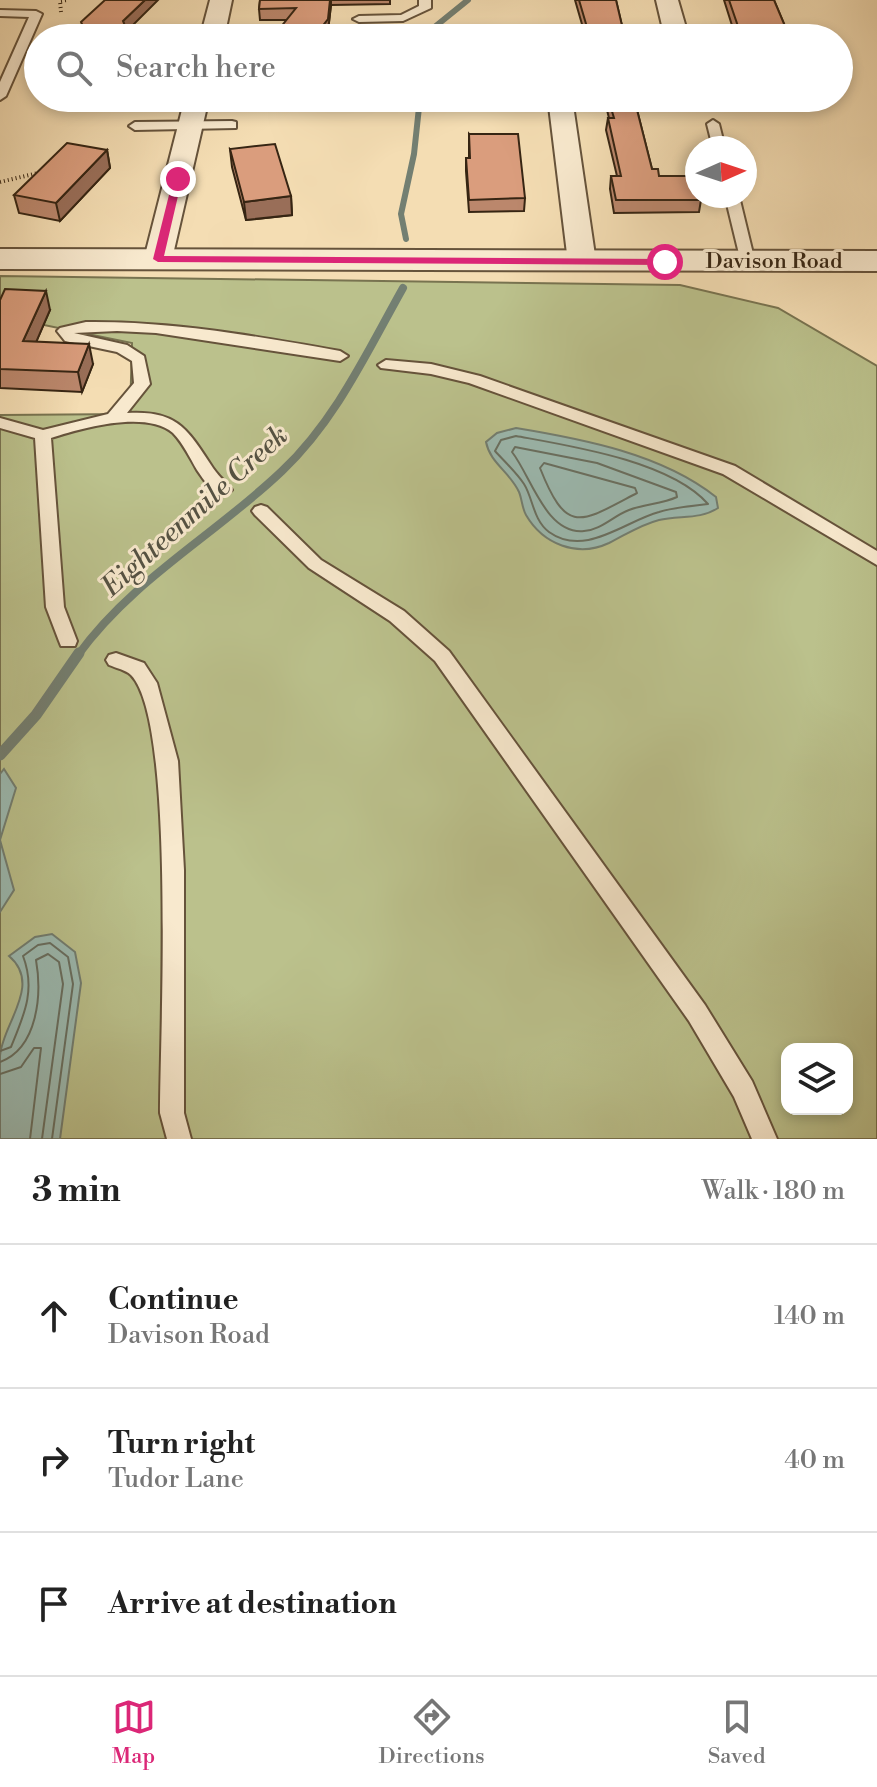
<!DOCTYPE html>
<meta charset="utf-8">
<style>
:root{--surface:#fff;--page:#f6f6f6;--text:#222;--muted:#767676;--line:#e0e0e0;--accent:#db2777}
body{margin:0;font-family:"Libre Bodoni",serif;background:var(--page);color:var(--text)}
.controls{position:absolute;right:24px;bottom:24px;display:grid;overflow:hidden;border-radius:16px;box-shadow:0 4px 12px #0003}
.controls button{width:72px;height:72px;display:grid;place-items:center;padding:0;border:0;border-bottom:2px solid var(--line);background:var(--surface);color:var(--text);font:40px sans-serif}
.compass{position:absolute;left:685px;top:136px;width:72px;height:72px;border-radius:50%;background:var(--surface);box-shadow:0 4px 12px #0003;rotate:87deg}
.stop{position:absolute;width:24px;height:24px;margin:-18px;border:6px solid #db2777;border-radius:50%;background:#fff}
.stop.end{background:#db2777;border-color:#fff;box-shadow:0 2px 8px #0008}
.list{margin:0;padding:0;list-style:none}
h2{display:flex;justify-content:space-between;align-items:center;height:104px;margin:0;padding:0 32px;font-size:34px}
h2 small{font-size:26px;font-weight:400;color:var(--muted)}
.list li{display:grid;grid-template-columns:52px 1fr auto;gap:24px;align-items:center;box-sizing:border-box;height:144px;padding:0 32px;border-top:2px solid var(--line)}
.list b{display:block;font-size:30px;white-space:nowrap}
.list p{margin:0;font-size:26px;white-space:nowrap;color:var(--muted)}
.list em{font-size:26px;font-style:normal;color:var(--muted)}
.icon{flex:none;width:44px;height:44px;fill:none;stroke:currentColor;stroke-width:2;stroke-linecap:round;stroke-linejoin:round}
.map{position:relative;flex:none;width:877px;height:1139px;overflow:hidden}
.search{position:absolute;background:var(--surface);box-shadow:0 4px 12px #0003;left:24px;right:24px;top:24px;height:88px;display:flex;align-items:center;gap:20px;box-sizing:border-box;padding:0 28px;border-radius:44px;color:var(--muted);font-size:30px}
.sheet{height:536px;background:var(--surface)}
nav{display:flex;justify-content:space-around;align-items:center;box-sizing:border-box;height:112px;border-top:2px solid var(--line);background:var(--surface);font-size:22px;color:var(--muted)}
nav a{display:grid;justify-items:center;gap:4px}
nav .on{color:var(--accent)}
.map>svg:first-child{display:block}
</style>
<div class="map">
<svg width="877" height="1139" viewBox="0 0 877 1139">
<rect width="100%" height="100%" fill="#f4ddb3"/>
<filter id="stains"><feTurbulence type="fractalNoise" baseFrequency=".0025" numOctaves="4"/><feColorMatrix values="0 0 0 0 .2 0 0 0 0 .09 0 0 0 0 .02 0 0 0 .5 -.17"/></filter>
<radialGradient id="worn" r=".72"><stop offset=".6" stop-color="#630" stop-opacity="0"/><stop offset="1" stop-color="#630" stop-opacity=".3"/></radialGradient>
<path fill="#bbc18c" stroke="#787350" stroke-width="2" fill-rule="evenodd" d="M0,276L680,285L778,308L877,366V1139H0V415L130,414L132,343L0,316ZM787,1049H847V1109H787Z"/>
<path fill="#9cbbb2" stroke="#737f72" stroke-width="2" d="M516,428C583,439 662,454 716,497L718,508C700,520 679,515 659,520C640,525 627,534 609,543C577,558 543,544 526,515C522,508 522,499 519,492C510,472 490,463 486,442L497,433Z
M4,769L16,788L0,840L14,890L0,912V774Z
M52,934L75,952L81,983L60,1139H0C0,1112 0,1083 0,1056C2,1024 43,985 9,956L35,937Z"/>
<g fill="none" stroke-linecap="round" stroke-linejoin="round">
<path stroke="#697062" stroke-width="2" d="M516,436C571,446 670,461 708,504C692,506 675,507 659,512C625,521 585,558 549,532C533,520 533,498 524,484C516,472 504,461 495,451L501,440Z
M515,447L597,463L676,492L677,497C662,504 645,504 629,510C613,516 601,530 584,531C546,535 531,476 512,452Z
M544,463L635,488L637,493C580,523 567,536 540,468Z
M0,1051L11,1047C24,1015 36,990 23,956L38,945L50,943L68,957L73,984L52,1139
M0,1062C38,1048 42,994 36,960L48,954L59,962L63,984L42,1139
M0,1074L21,1067L34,1048H41L30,1139"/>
<path stroke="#737f72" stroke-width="6" d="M421,38L468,0
M406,239L401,214L414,154L420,98"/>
<path stroke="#737f72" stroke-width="8" d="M78,655C133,579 215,535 282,471C336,420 367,352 403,288"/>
<path stroke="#737f72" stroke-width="11" d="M0,755L36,715L79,653"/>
<g stroke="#66533b" stroke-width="4">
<path id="service" d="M419,0H431V8L403,21L359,22L353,19L359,16L401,15L419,6Z
M0,10L36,11L42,14L6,96L0,100V82L29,17L0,16Z
M713,120L719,124L725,148H713L707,124Z
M232,121L236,122V128L135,130L129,126L135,122Z
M725,196H739L755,262L753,265L748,266L741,262Z
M86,322C171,321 256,336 340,351L348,356L340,361L156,333L117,331L74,333L127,345L144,356L150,384L127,413C176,410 187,428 211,465C217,475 225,481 232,490L223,496C211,492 204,480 197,470C190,458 183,443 173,433C146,410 82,428 51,438L64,607L77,641L75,646H61L59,641L46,607L35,438L0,428V418L43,430L108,414L134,383L132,361L117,352L65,341L57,331L60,328Z
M386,360L431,364L480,376L735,466L877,551V565L723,474L469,383L431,374L381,368L378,365Z
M261,505L267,507L321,560L404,611L449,651L705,1005L752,1081L777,1139H752L734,1097L689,1021L435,661L390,621L309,568L255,515L252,511L255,507Z
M116,653L144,663L157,683L178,761L184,870V1113L191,1139H167L160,1113C160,1037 176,721 131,675C126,670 116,668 109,665L106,660L109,655Z"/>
</g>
<g stroke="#66533b" stroke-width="4">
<path id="minor" d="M210,0H232L224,38H200Z
M656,0H678L689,38H665Z
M185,98H209L172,259L168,265H148L144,259Z
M548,98H572L596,262L592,268H572L568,262Z"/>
</g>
<g stroke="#66533b" stroke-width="4">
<path id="tertiary" d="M0,249L877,251V271L0,269Z"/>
</g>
<path stroke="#362513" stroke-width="4" stroke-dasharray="1 3" stroke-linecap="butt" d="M61,12L60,1L67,0
M0,182L42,172"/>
<use href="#service" fill="#f8e9ce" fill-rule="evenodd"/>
<use href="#minor" fill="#f8e9ce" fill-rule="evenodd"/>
<use href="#tertiary" fill="#f8e9ce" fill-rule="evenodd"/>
</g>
<path fill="#bb876c" stroke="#362513" stroke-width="2" d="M260,0H390V4L331,5L328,31L286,20H260L259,9Z
M575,0H616L624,34V38H586Z
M724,0H774L790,38H736Z
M480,98H517V101L481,102Z
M604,98H634L652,169L659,176L701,200L699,212L614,213L610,189L611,176H617L606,130L608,118H609Z
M469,134L525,198L524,211L469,212L466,171V158H469Z
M230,149L291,196L292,215L246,220L232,167Z
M107,150L110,168L60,221L19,213L14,195Z
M0,300L50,310L36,342L93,364L82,392L0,388Z"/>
<path fill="#996e58" stroke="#362513" stroke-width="2" d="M145,0H158L125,33L123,21Z
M330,0H331V5L328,31L323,38H313Z
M107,150L110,168L60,221L56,203Z
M291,196L292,215L246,220L244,202Z
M46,291L50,310L28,361L23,341Z
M89,344L93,364L82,392L78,372Z"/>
<path fill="#da9d7d" stroke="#362513" stroke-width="2" d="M105,0H145L123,21L130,38H88L81,22Z
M260,0H330L328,19L313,38H272L296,8L259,9Z
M579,0H616L624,34H589Z
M729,0H774L790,38H742Z
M507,34L508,38H497Z
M608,98H634L652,169H658L659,176H695L697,184V196H700L701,200H616L611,176H621L608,118H614Z
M469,134H518L525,198L469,200L466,158H470Z
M67,143L107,150L56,203L14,195Z
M275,144L291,196L244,202L230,149Z
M5,289L46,291L23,341L89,344L78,372L0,369V300Z"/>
<path fill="#db2777" d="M178,176L182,179L164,256L665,259L670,262L665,265L158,262L153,259L173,179Z"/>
<g text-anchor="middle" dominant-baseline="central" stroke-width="6" stroke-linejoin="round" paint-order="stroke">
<g font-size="22" fill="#362513" stroke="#f8e9ce">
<text x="774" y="261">Davison Road</text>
</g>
<g font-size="28" font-style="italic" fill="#555243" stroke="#f8e9ce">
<text transform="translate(195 511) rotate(-42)">Eighteenmile Creek</text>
</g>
</g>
<rect width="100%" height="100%" filter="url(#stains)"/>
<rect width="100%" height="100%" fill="url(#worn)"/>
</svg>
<div class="controls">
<button><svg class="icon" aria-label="layers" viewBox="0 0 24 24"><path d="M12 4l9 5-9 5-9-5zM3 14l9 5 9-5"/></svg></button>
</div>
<svg class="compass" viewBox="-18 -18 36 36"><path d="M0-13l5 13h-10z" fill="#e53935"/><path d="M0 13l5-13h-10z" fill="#767676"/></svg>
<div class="stop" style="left:665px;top:262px"></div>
<div class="stop end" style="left:178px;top:179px"></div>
<div class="search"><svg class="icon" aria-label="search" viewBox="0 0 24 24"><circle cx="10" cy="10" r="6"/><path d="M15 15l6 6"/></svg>Search here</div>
</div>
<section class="sheet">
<h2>3 min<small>Walk · 180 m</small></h2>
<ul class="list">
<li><svg class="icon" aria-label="ahead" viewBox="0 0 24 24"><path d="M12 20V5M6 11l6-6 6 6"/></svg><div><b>Continue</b><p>Davison Road</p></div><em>140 m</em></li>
<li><svg class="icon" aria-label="right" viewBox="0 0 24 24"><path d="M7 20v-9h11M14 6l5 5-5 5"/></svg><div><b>Turn right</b><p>Tudor Lane</p></div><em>40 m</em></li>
<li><svg class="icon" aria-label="arrive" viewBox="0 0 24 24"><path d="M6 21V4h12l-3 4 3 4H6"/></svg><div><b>Arrive at destination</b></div></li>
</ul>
</section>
<nav>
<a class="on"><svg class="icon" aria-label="map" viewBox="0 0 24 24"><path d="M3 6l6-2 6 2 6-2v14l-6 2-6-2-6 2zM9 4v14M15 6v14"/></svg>Map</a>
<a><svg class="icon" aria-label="directions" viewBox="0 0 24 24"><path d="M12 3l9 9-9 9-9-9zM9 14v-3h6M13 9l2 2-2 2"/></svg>Directions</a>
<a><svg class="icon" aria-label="saved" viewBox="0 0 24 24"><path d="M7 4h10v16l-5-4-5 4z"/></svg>Saved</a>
</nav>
